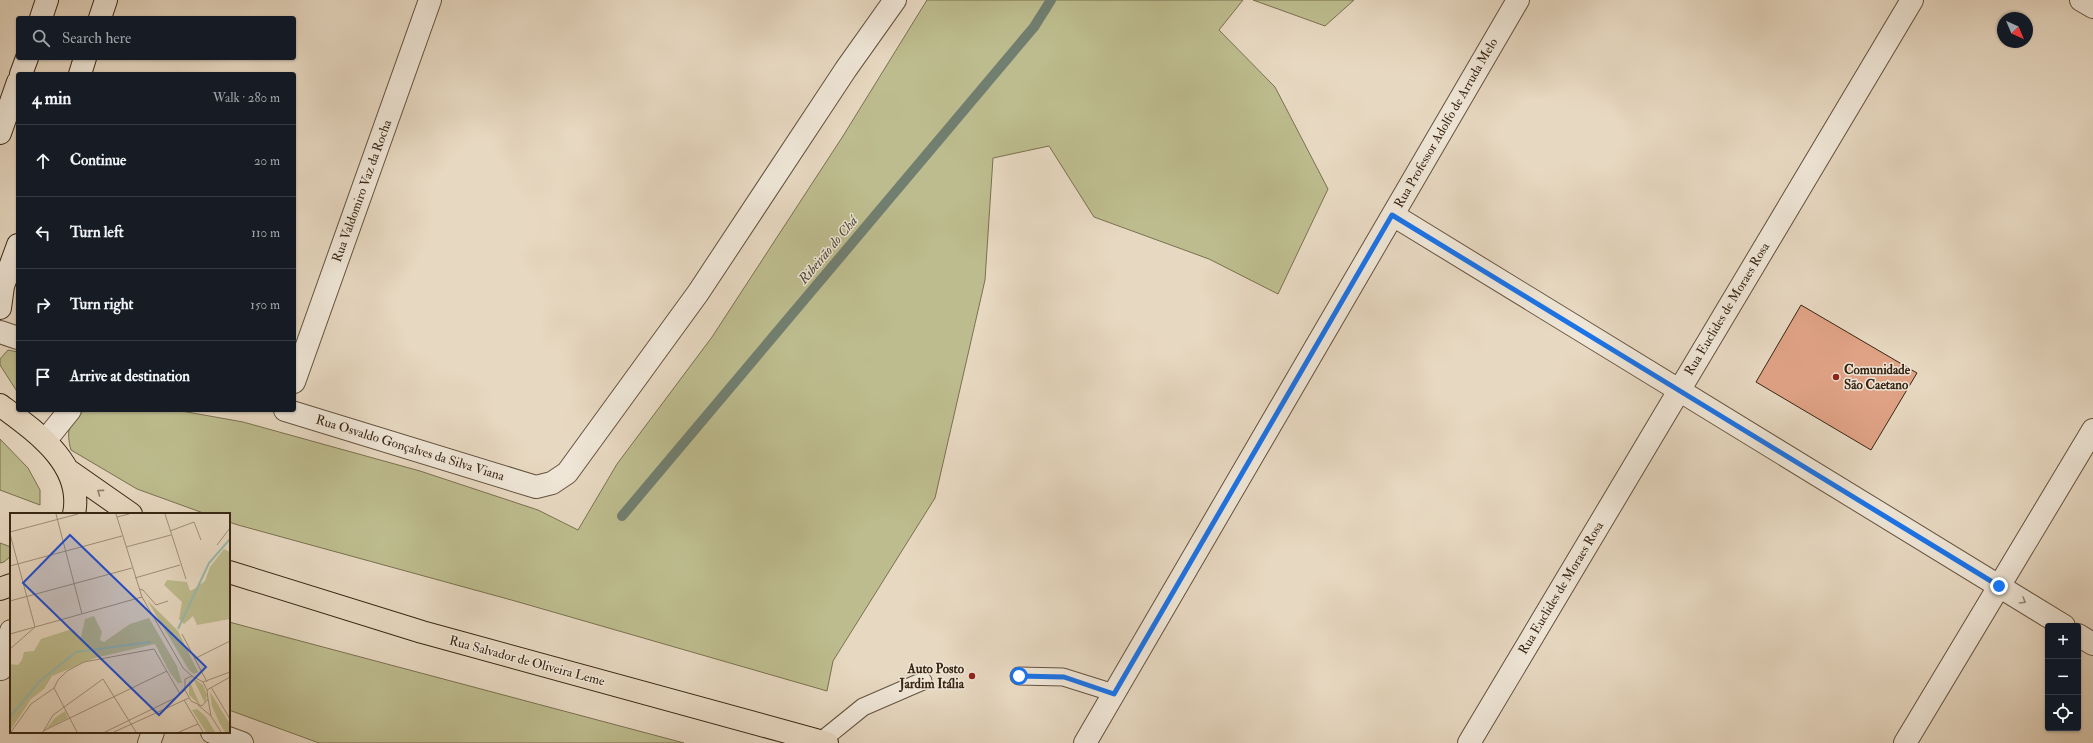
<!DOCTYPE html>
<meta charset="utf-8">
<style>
:root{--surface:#171b24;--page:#20242c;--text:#f1f3f6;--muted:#9ea1a6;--line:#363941}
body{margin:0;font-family:"IM FELL Double Pica",serif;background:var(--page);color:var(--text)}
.controls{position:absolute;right:12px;bottom:12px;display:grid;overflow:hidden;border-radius:4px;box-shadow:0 1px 3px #0004}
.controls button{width:36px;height:36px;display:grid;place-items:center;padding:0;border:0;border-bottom:1px solid var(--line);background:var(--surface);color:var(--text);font:20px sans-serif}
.compass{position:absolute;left:1997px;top:12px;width:36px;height:36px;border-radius:50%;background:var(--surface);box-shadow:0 1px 3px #0004;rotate:136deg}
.stop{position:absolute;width:12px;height:12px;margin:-9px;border:3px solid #1a73e8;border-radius:50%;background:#fff}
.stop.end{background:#1a73e8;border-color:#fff;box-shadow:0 1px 4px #0008}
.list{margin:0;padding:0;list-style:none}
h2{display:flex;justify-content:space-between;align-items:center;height:52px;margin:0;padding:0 16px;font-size:17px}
h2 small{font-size:13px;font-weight:400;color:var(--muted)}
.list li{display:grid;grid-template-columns:26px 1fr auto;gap:12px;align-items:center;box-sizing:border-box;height:72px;padding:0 16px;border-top:1px solid var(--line)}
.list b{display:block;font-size:15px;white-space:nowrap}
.list em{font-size:13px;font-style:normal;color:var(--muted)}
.icon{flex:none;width:22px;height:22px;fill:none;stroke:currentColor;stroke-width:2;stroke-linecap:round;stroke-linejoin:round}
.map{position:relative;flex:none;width:2093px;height:743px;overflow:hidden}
.search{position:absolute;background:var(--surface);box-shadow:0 1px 3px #0004;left:16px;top:16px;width:280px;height:44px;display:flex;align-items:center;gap:10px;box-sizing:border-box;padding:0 14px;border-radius:4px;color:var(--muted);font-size:15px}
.panel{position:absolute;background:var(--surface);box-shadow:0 1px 3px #0004;left:16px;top:72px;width:280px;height:340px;border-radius:4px}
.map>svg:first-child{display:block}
</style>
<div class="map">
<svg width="2093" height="743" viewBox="0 0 2093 743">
<rect width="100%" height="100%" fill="#e7d8c1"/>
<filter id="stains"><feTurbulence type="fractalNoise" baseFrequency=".005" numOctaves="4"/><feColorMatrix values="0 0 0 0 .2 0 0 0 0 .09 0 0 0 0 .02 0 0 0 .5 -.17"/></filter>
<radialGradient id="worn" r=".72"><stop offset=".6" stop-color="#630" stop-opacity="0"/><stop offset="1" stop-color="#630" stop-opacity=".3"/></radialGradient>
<path fill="#bdbc8e" stroke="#7a7150" d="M927,0H1243L1219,30L1275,87L1328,189L1278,294L1209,259L1094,217L1049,146L993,158L985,280L935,498L833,661L827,691L515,601L238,525L229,522V514H206L137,489L71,450C66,432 68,420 85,410H176L243,422L420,471L538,510L578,530L617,464L712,337L843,136Z
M1253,0H1354L1325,26Z
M8,350L18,352V393L0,365V359Z
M0,439L28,468L40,490V505L0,490Z
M0,543L11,547V556L4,562L0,563Z
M229,622L684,743H319L229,710Z"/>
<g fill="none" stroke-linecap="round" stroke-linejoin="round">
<path stroke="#717f70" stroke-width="10" d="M622,516L1034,27L1051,0"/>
</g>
<path fill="#e0a285" stroke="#382613" d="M1801,305L1917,373L1871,450L1756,382Z"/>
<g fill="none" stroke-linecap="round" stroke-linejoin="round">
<g stroke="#64523e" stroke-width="19">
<path id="lane" d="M1019,676L1063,677L1114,693
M821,741L863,707L923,681"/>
</g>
<g stroke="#64523e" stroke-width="24">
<path id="street" d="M2081,0L2093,7
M1393,215L2064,626
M0,332L18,338
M294,382L430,0
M285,410L536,487L552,483L567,473L698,293L846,69L895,0
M45,441L70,410
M2078,635L2093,644
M1,669L11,631
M212,732L242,743
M149,743L153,732
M1085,743L1518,0
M1469,743L1912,0
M1905,743L2093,430"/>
</g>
<g stroke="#382613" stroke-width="24">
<path id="secondary" d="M41,18L47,0
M100,18L106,0
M21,74L27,58
M80,74L85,58
M0,133L18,82
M0,308L3,286L18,245"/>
</g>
<g stroke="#382613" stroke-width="24">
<path id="primary" d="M0,405C35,431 84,464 74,514
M68,470L131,514
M229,572L422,632L827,743
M0,589L11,585"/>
</g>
<use href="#lane" stroke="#efe6d7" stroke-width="17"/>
<use href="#street" stroke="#efe6d7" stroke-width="22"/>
<use href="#secondary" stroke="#efe6d7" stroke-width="22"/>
<use href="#primary" stroke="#e7d8c1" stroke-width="22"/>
</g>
<defs><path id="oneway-chevron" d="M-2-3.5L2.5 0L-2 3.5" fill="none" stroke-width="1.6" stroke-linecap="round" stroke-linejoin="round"/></defs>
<use stroke="#907f6a" href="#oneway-chevron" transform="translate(100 492) rotate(-144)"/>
<use stroke="#948675" href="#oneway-chevron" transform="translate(2023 601) rotate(31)"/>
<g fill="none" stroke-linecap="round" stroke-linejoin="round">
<path stroke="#1a73e8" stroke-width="5" d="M1019,676L1064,677L1114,694L1392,215L1999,586"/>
</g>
<g fill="#8f2418" stroke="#efe6d7" stroke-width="1.5">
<circle cx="1836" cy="377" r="4"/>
<circle cx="972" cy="676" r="4"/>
</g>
<g text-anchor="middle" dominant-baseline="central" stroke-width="3" stroke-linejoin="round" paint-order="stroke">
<g font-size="13" fill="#382613" stroke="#efe6d7">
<text transform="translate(1446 123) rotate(-60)">Rua Professor Adolfo de Arruda Melo</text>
<text transform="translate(362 191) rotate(-70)">Rua Valdomiro Vaz da Rocha</text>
<text transform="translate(1727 309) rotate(-59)">Rua Euclides de Moraes Rosa</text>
<text transform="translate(410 448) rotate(17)">Rua Osvaldo Gonçalves da Silva Viana</text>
<text transform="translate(1561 588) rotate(-59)">Rua Euclides de Moraes Rosa</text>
<text transform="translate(527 661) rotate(15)">Rua Salvador de Oliveira Leme</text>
</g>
<g font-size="13" font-weight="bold" fill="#382613" stroke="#efe6d7" text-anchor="start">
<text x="1844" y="370">Comunidade<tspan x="1844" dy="15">São Caetano</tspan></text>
<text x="964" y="669" text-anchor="end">Auto Posto<tspan x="964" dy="15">Jardim Itália</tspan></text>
</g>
<g font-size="14" font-style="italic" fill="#504b3a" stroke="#efe6d7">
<text transform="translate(828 250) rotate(-50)">Ribeirão do Chá</text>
</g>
</g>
<g transform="translate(10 513)">
<rect width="220" height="220" fill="#e7d8c1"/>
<path d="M214,36L220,39V106L187,112L183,103L174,111L169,106L172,89L154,72L157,67L177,69L180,78L184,76L195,68L200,54ZM137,87L168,118L188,159L184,161L179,157ZM84,103L92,119L90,127L94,129L120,111L139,105L167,153L172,170H168L160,160L145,131L85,145L42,163L34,176L21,186L0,218V151L8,152L12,147L14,139L24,138L31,126L59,117H64L68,124H71L75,106ZM183,165L193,172L197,182L195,190ZM179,167L190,192L179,182ZM200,179L220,211V219H215L210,211L202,193ZM187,196L196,204L205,219H196L182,197ZM55,198L58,205L36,216L45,205Z" fill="#bdbc8e"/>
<path fill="none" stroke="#97baae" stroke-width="2" d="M168,116L199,50L220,26M0,204L29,169L66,139L141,129"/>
<path fill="none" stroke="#a1917b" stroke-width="1" d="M46,1L72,101M106,1L132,84L173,155L182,163M155,1L176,66M107,4L119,1M160,18L184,9L191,27M0,19L68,1M0,21L25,114L0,136M207,32L220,15M116,34L161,22M0,53L112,23M125,65L170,52M129,76L133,77L146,92L158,88M0,88L122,55M0,121L132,84M172,121L197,169M184,146L220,128M182,163L193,169L197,177L198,186L192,193L181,188L175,177V166ZM193,169L220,159M201,174L220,206M44,175L67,219M197,177L220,164M198,186L201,203M174,187L193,219M188,192L201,203L211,219M33,218L157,158M1,219L21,191L44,175L48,167L57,158L74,149L144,136L170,181M33,219L43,202L93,166L126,219M95,219L167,184L175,177M104,219L179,185M169,219L188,211"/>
<path fill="#1d4ed8" fill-opacity="0.15" stroke="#1d4ed8" stroke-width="2" d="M60,22L196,154L149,202L13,70Z"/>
<rect width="220" height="220" fill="none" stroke="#382613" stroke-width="2"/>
</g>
<rect width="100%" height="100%" filter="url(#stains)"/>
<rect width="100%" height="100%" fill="url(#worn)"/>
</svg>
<div class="controls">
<button>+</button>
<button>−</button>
<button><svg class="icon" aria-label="locate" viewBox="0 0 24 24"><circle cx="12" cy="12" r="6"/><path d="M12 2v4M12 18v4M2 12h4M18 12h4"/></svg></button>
</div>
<svg class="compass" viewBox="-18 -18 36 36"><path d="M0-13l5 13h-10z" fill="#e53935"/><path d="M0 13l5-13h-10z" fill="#9ea1a6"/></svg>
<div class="stop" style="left:1019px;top:676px"></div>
<div class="stop end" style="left:1999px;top:586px"></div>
<div class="search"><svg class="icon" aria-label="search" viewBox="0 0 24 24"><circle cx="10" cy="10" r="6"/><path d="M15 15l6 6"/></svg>Search here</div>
<section class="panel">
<h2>4 min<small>Walk · 280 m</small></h2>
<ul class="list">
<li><svg class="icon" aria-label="ahead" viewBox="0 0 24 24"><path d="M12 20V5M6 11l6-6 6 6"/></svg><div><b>Continue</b></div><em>20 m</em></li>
<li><svg class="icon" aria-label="left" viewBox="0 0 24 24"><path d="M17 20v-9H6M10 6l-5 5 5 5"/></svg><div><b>Turn left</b></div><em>110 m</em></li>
<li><svg class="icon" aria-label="right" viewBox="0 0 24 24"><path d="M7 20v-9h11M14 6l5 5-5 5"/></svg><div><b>Turn right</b></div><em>150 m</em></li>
<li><svg class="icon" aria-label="arrive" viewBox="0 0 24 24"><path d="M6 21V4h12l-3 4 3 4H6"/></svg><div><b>Arrive at destination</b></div></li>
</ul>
</section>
</div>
